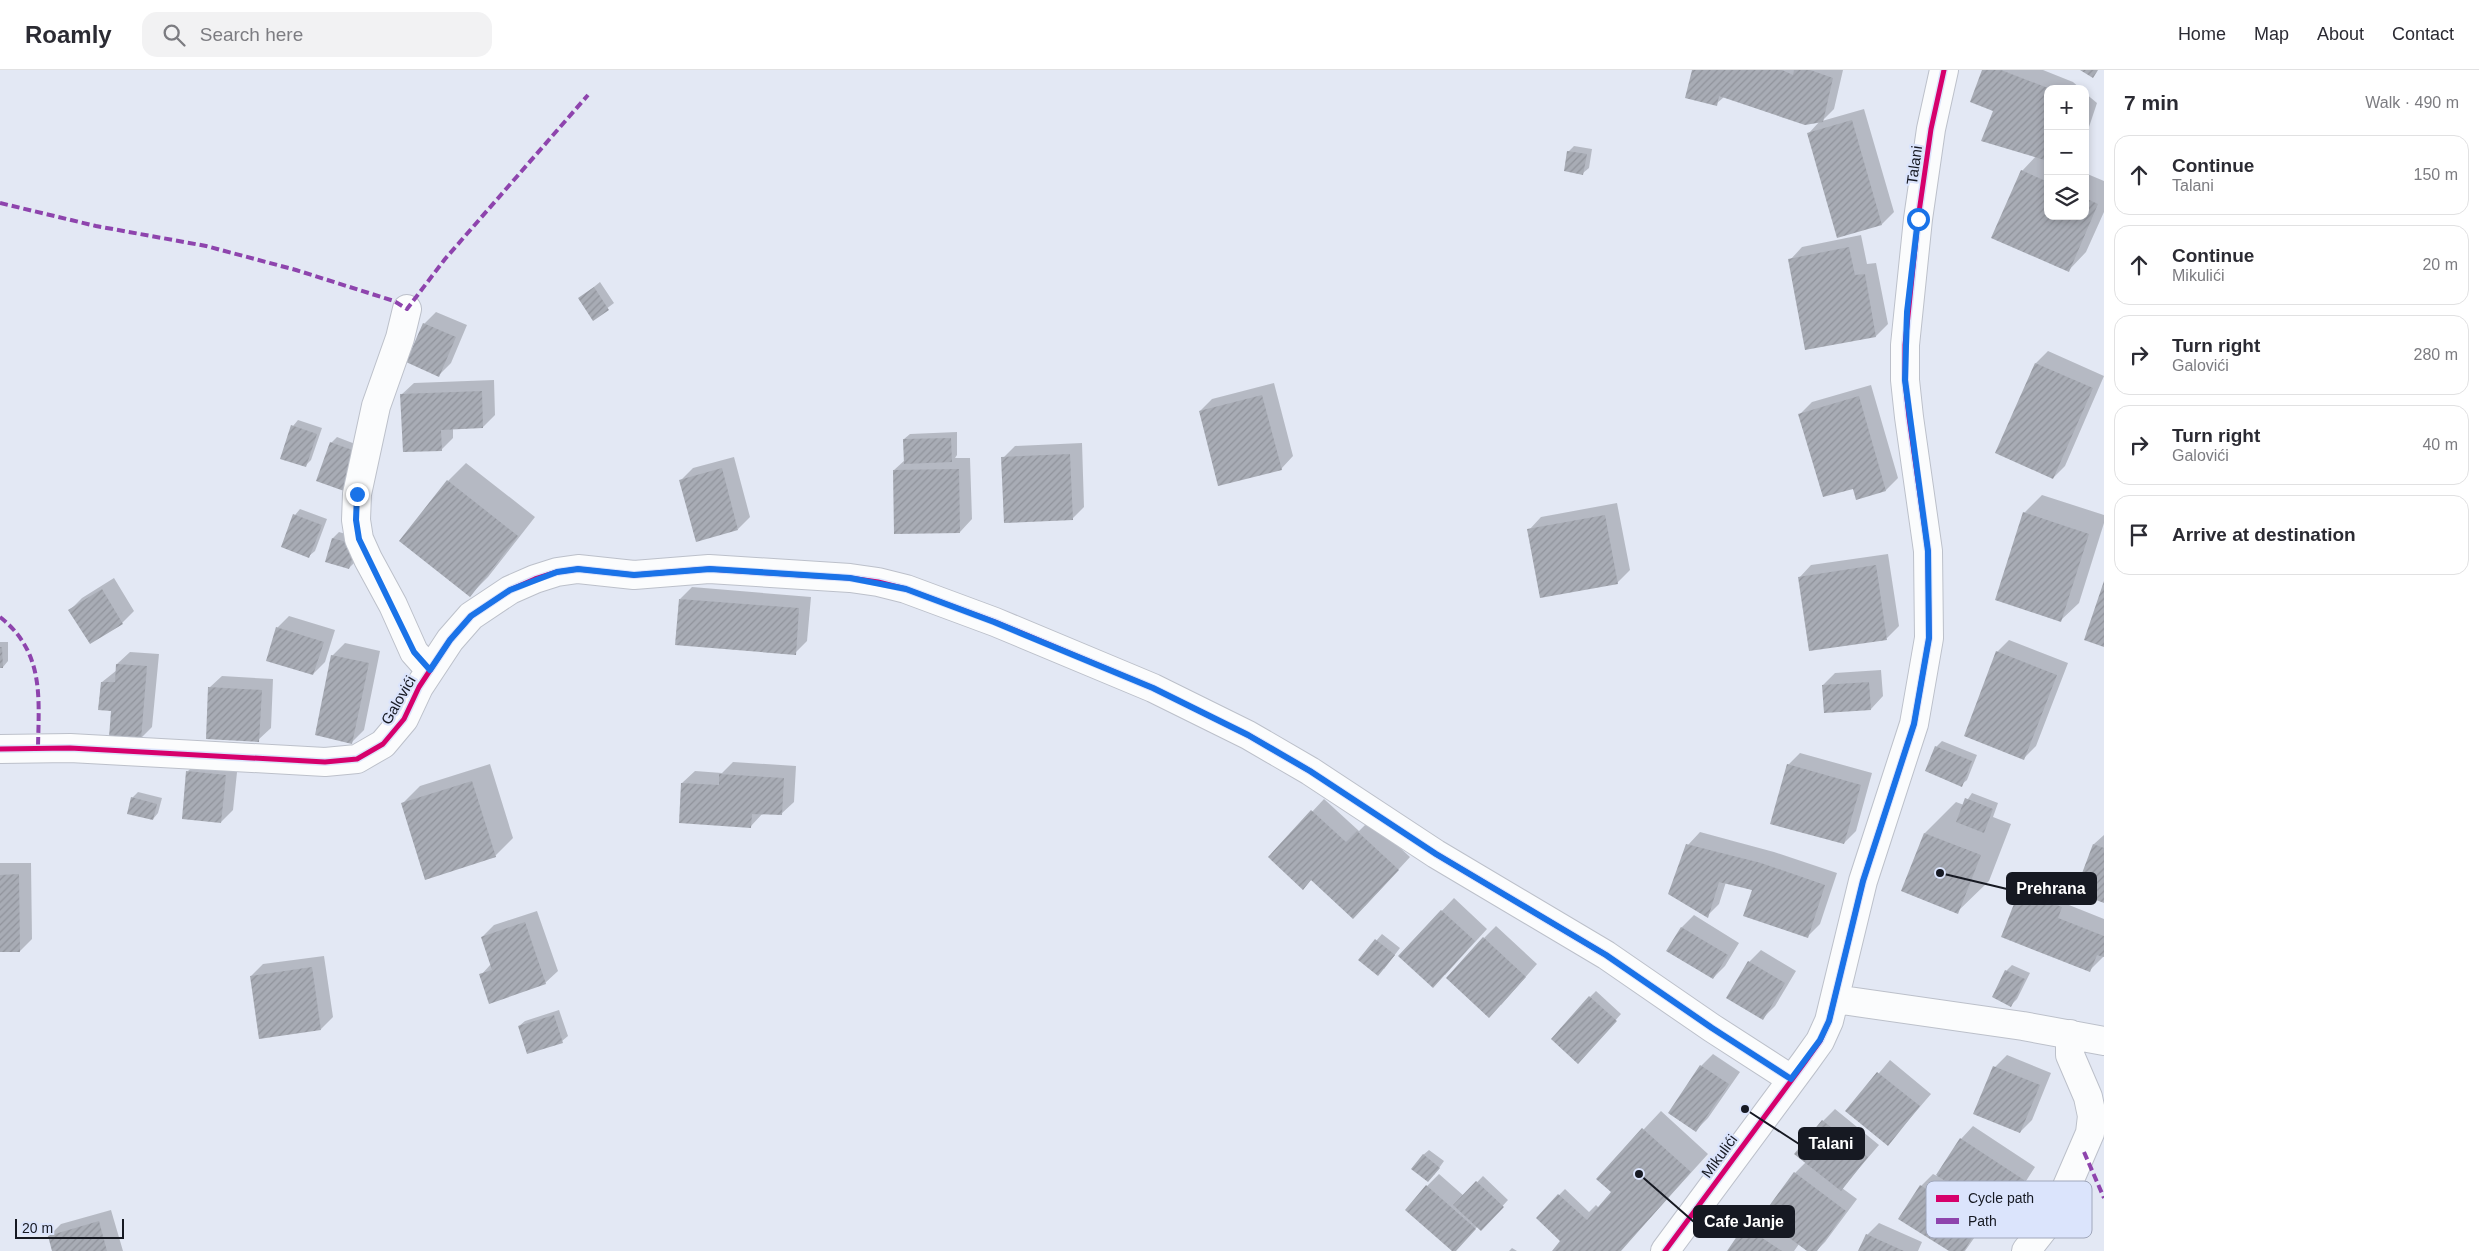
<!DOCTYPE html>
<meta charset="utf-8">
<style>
:root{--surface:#fff;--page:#f2f2f3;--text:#2b2b33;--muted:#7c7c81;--line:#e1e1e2}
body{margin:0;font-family:Arial,sans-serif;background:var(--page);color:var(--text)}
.controls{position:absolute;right:15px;top:15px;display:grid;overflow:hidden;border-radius:10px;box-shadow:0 2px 8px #0003}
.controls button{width:45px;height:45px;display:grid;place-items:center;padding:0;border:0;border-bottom:1px solid var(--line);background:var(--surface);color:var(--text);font:25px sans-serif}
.scale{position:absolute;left:15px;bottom:12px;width:109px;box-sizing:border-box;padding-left:5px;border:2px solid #161922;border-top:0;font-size:14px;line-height:18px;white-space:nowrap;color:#161922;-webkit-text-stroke:4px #dbe4fc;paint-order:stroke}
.stop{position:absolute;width:15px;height:15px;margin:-11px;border:4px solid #1a73e8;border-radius:50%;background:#fff}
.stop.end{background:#1a73e8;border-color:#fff;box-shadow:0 1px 5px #0008}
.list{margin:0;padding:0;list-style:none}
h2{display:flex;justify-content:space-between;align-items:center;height:65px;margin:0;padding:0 20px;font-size:21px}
h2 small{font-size:16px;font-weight:400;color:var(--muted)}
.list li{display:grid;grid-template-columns:32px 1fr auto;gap:15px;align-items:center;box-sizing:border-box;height:80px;margin:0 10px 10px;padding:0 10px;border:1px solid var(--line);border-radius:15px}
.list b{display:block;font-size:19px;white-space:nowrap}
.list p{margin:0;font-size:16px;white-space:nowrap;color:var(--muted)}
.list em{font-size:16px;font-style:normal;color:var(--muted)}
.icon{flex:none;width:28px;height:28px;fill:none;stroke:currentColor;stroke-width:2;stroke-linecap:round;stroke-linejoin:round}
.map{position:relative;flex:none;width:2104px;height:1181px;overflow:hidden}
header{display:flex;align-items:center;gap:30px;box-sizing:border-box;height:70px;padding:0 25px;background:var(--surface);border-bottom:1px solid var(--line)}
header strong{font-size:24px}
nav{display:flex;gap:28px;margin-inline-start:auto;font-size:18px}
.search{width:350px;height:45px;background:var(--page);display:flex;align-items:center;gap:12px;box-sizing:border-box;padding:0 18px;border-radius:15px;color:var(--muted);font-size:19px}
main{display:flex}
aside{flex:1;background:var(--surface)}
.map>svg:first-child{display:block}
</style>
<header>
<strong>Roamly</strong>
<div class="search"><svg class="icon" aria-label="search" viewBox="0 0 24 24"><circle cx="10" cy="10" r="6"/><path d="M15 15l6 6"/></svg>Search here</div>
<nav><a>Home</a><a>Map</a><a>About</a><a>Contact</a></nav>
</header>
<main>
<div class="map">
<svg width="2104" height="1181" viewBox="0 0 2104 1181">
<defs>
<pattern id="building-hatch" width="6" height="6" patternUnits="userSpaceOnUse" patternTransform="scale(1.25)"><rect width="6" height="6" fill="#a8acb5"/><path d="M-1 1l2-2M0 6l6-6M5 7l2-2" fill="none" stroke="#90939b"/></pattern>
</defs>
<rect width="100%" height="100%" fill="#e3e8f4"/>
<path fill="#0003" d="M1693,0H1843L1834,39L1822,51L1864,39L1894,142L1882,154L1838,166L1808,64L1820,51L1724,27L1716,34Z
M1984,0H2043L2073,12L2081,19H2048V146H2085V103L2104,111V142L2086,182L2069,200L2022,101L2036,86L1994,40Z
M2085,23L2097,33L2085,69Z
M1574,76L1592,79L1589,98L1583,103L1568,82Z
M1861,165L1867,194L1876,193L1888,254L1876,266L1806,278L1790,190L1802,177Z
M600,212L614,233L593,249L579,229Z
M436,242L467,255L451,293L439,305L424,254Z
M2048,281L2104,306L2065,396L2053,408L1997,382L2036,293Z
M494,310L495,345L483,357L453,358V368L441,380L401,325L414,313Z
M1274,313L1293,386L1281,399L1200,341L1212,329Z
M1871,315L1898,408L1886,420L1856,428L1854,417L1800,344L1812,332Z
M298,350L322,358L311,390L305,396L293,356Z
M957,362V385L955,388H970L972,449L960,462L894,400L905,390L904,369L910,364Z
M337,367L363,377L350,414L331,373Z
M1082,373L1084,437L1072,449L1003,388L1015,376Z
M734,387L750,447L738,459L681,410L693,398Z
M466,393L535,447L488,507L470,525L448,411Z
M2042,425L2104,445V453L2079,533L2061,550L2024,443Z
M1617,433L1630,500L1618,512L1541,527L1529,460L1541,447Z
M300,439L327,449L315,481L309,486L282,476L295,445Z
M339,462L362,469L355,492L349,498L327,491L333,468Z
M1888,484L1899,556L1887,568L1799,508L1811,495Z
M114,508L134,541L122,553L70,540L82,528Z
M692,517L811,527L807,571L795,583L680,529Z
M289,546L335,560L325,592L313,604L277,558Z
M2009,570L2068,593L2036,676L2024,688L1997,582Z
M0,572H8V591L3,597H0Z
M345,573L380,581L364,660L352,672L332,586Z
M130,582L159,584L152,657L140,669L112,640L102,612L117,600V594Z
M1881,600L1883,626L1871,639L1823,615L1835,603Z
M222,606L273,609L271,658L258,670L209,618Z
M1942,671L1977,685L1967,710L1961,715L1936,677Z
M1800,683L1872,703L1856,761L1844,773L1788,695Z
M200,689L238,693L233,740L221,752L188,701Z
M733,692L796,696L794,732L781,744L763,743L751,756L682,713L695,701L722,703Z
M490,694L513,768L495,786L402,734L420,716Z
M138,722L162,728L158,743L153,749L132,728Z
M1972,723L1998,733L1993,747L2011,754L1989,811L1957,842L1902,821L1925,763L1956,732L1964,735Z
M1324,729L1359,761L1370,750L1410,787L1365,836L1312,809L1303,818L1270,787Z
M1700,762L1774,782L1837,803L1820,854L1808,866L1753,820L1726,812L1719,834L1707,846L1688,775Z
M2104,765V832L2076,821L2094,774Z
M0,793H31L32,869L20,881H0Z
M2032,809L2073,825L2069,835L2104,849V886L2089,901L2020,821Z
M1454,828L1487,859L1445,905L1399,886Z
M537,841L558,901L545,913L481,905L491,894L482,867L494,855Z
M1694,845L1739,873L1725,896L1713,908L1668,880L1682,857Z
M1496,856L1537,894L1501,935L1484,868Z
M1382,864L1400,878L1384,899L1360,890Z
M1761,880L1796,901L1775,936L1763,948L1749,892Z
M324,886L333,947L321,959L251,906L263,894Z
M2012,895L2030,903L2017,929L2011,935L2006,901Z
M1596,921L1621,944L1584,986L1590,927Z
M559,940L568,966L562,971L519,956L525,951Z
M1713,984L1740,1002L1708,1048L1696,1060L1701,996Z
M2007,985L2051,1003L2032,1050L2020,1062L1995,997Z
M1890,990L1931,1024L1888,1074L1847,1041Z
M1835,1039L1879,1075L1842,1118L1857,1129L1825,1172L1816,1181H1809L1799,1174L1794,1181H1729L1745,1157L1757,1145L1762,1148L1795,1103L1806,1092L1823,1051Z
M1661,1041L1708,1084L1620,1181H1553L1562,1171L1537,1148L1565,1119L1589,1142L1596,1135L1599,1138L1613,1122L1598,1108Z
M1973,1056L2035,1097L2012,1133L2000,1145L1993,1141L1965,1181H1951L1900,1149L1921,1116L1933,1104L1937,1106L1961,1069Z
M1429,1080L1444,1091L1434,1105L1423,1085Z
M1439,1104L1464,1126L1483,1106L1508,1130L1487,1153L1478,1156L1455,1181L1427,1116Z
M111,1140L123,1181H54L49,1166L61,1154Z
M1879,1153L1922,1172L1918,1181H1860L1867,1165Z
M1512,1178L1517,1181H1509Z"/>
<path fill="url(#building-hatch)" d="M1692,0H1782L1793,5L1794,0H1810L1833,8L1823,52L1805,55L1719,26L1717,36L1685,28Z
M1982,0H2001L2048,18V91L1981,71L1993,41L1970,32Z
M2080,0H2098L2093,8Z
M1852,50L1882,155L1837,168L1807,63Z
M1567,81L1587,84L1583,105L1564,101Z
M2021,100L2048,112V146H2085V128L2098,134L2069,202L1991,168Z
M1849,177L1855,205L1865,204L1876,267L1805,280L1788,189Z
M594,217L609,240L593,251L578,228Z
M423,253L456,267L439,307L406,292Z
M2035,293L2093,318L2053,409L1995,383Z
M482,321L483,358L441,360L442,381L403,382L400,324Z
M1262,325L1282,400L1218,416L1199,341Z
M1859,326L1886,421L1856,430L1853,419L1823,427L1798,344Z
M291,355L317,364L306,397L280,389Z
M951,368L952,392L904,394L903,369Z
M330,372L358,382L344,421L316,411Z
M1070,384L1073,450L1004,453L1001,387Z
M722,398L738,460L696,472L679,410Z
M959,399L960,463L894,464L893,400Z
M447,410L518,466L470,527L399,471Z
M2023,442L2089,464L2061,552L1995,530Z
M293,444L322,455L309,488L281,477Z
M1605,445L1618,514L1540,528L1527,459Z
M332,468L357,475L349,499L325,492Z
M1876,495L1887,570L1809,581L1798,507Z
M2104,511V577L2084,570Z
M102,519L123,554L90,574L68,540Z
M679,529L799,538L796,585L675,575Z
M276,557L324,572L313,605L266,591Z
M0,577H2L3,598H0Z
M1996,581L2057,605L2024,690L1964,666Z
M331,585L369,593L352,674L315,665Z
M116,594L147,596L141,670L109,667L111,641L98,640L101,612H115Z
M1869,612L1871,640L1824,643L1822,615Z
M208,617L262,620L259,672L206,669Z
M1935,676L1972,691L1962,717L1925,701Z
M1787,694L1861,715L1844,774L1770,754Z
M186,701L226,705L221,753L182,749Z
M719,704L784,708L782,745L752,744L751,758L679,753L681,713L719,715Z
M472,711L496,787L425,810L401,733Z
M131,727L157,734L153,750L127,744Z
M1965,728L1993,739L1984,763L1956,752Z
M1311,740L1346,772L1357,761L1399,800L1353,849L1311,810L1303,820L1268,787Z
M1924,763L1981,785L1958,844L1901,821Z
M1686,774L1761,793L1825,815L1808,868L1743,846L1752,820L1719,812L1708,848L1668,824Z
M2093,774L2104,778V833L2075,822Z
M19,804L20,882H0V805Z
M2019,821L2062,837L2058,848L2104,866V887L2097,885L2090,902L2001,867Z
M1441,840L1475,871L1433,918L1398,886Z
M525,852L546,914L489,934L479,904L492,900L481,867Z
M1681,857L1728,885L1713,909L1666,881Z
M1483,867L1526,907L1489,948L1446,908Z
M1375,869L1395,885L1378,906L1358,890Z
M1748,891L1785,913L1763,950L1726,928Z
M312,897L321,960L259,969L250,906Z
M2005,900L2025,909L2011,937L1992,927Z
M1589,926L1617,951L1578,994L1551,969Z
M554,945L563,973L527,984L518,956Z
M1700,995L1729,1014L1696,1062L1668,1043Z
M1993,996L2040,1015L2020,1063L1973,1044Z
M1877,1002L1920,1036L1888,1076L1845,1041Z
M1822,1050L1868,1087L1841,1121L1794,1084Z
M1642,1058L1691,1102L1621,1181H1552L1560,1171L1536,1148L1558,1124L1587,1150L1611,1122L1596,1109Z
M1960,1068L2024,1110L2000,1147L1936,1105Z
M1423,1084L1440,1098L1428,1112L1411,1099Z
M1794,1102L1846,1141L1817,1181H1807L1761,1147Z
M1476,1111L1504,1137L1481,1161L1453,1135Z
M1426,1115L1476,1159L1456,1181H1452L1405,1140Z
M1920,1115L1981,1153L1964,1181H1949L1898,1149Z
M99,1151L107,1181H52L48,1166Z
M1744,1156L1782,1181H1727Z
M1866,1164L1904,1181H1858Z"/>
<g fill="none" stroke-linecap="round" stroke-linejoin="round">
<g stroke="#bcc0ca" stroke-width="30">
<path id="minor" d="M407,239L400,268L376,336L357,424L356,450L359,469L368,489L393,535L414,582L430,600
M0,679L70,678L325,692L357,689L383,674L404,649L419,617L450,570L471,546L510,520L535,509L557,502L578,499L634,505L709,499L850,508L878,512L906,519L995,552L1153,618L1248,665L1310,701L1436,784L1606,885L1712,958L1791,1009
M1835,929L2023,956L2104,971
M1665,1181L1805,992L1820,971L1829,951L1863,811L1914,654L1929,568L1928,481L1909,347L1905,310V275L1918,149L1931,59L1944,0
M2026,1181L2055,1144L2090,1063L2092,1046L2088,1027L2070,985V964"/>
</g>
<use href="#minor" stroke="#fbfcfd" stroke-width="28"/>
<path stroke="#8e44ad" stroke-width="4" stroke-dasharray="8 4" stroke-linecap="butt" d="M0,133L96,156L206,176L296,200L394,231L407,239L445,189L588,25
M0,547C44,582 39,626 38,677
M2084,1082L2104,1128"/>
<g stroke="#dbe4fc" stroke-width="8">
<path id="cycleway" d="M0,679L70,678L325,692L357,689L383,674L404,649L419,617L450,570L471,546L510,520L535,509L557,502L578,499L634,505L709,499L850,508L878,512L906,519L995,552L1153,618L1248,665L1310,701L1436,784L1606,885L1712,958L1791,1009
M1665,1181L1805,992L1820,971L1829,951L1863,811L1914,654L1929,568L1928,481L1909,347L1905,310V275L1918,149L1931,59L1944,0"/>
</g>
<use href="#cycleway" stroke="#d6006c" stroke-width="5"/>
</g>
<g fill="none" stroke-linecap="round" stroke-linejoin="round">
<path stroke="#1a73e8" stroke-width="6" d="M357,424L356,450L359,469L414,582L430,600L450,570L471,546L510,520L557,502L578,499L634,505L710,499L743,501L850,508L906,519L994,552L1153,618L1248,665L1310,701L1436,784L1606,885L1712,958L1791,1009L1820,970L1829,951L1863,811L1914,654L1929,568L1928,481L1905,310L1907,242L1918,149"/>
</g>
<g text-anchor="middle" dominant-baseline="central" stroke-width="4.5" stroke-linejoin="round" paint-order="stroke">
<g font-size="15" fill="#161922" stroke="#dbe4fc">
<text transform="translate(1914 95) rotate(-82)">Talani</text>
<text transform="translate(398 630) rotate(-60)">Galovići</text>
<text transform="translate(1719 1086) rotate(-54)">Mikulići</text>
</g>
</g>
<rect x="1926" y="1111" width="166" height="57" rx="8" fill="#dbe4fc" stroke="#a0a7bb" stroke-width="1"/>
<rect x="1936" y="1125" width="23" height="7" fill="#d6006c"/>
<rect x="1936" y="1148" width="23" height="6" fill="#8e44ad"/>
<g font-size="14" fill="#161922">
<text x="1968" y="1133">Cycle path</text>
<text x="1968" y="1156">Path</text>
</g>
<path fill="none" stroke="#161922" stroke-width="2" d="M1940 803L2007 819M1745 1039L1799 1074M1639 1104L1694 1152"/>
<g fill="#161922" stroke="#dbe4fc" stroke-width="2">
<circle cx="1940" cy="803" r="5"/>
<circle cx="1745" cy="1039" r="5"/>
<circle cx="1639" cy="1104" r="5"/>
</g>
<g fill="#161922" stroke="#161922" stroke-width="2">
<rect x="2007" y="803" width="89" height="31" rx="5"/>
<rect x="1799" y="1058" width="65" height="31" rx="5"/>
<rect x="1694" y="1136" width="100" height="31" rx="5"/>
</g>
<g font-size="16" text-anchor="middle" font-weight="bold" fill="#fff">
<text x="2051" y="824">Prehrana</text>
<text x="1831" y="1079">Talani</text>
<text x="1744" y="1157">Cafe Janje</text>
</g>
</svg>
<div class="controls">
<button>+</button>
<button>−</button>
<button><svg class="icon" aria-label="layers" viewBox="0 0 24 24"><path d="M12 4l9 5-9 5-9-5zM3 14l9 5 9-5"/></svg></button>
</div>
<div class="scale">20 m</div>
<div class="stop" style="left:1918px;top:149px"></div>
<div class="stop end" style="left:357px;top:424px"></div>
</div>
<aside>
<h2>7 min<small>Walk · 490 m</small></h2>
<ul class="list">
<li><svg class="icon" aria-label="ahead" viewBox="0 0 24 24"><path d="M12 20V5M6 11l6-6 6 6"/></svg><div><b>Continue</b><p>Talani</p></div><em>150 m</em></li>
<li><svg class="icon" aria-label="ahead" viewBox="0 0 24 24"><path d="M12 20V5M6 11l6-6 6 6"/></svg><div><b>Continue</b><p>Mikulići</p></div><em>20 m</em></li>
<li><svg class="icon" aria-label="right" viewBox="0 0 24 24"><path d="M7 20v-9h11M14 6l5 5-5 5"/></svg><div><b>Turn right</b><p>Galovići</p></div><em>280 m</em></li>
<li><svg class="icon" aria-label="right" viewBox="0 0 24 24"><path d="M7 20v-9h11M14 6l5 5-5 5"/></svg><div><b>Turn right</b><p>Galovići</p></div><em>40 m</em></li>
<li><svg class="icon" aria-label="arrive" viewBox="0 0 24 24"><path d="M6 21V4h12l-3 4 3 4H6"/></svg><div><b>Arrive at destination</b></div></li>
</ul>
</aside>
</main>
